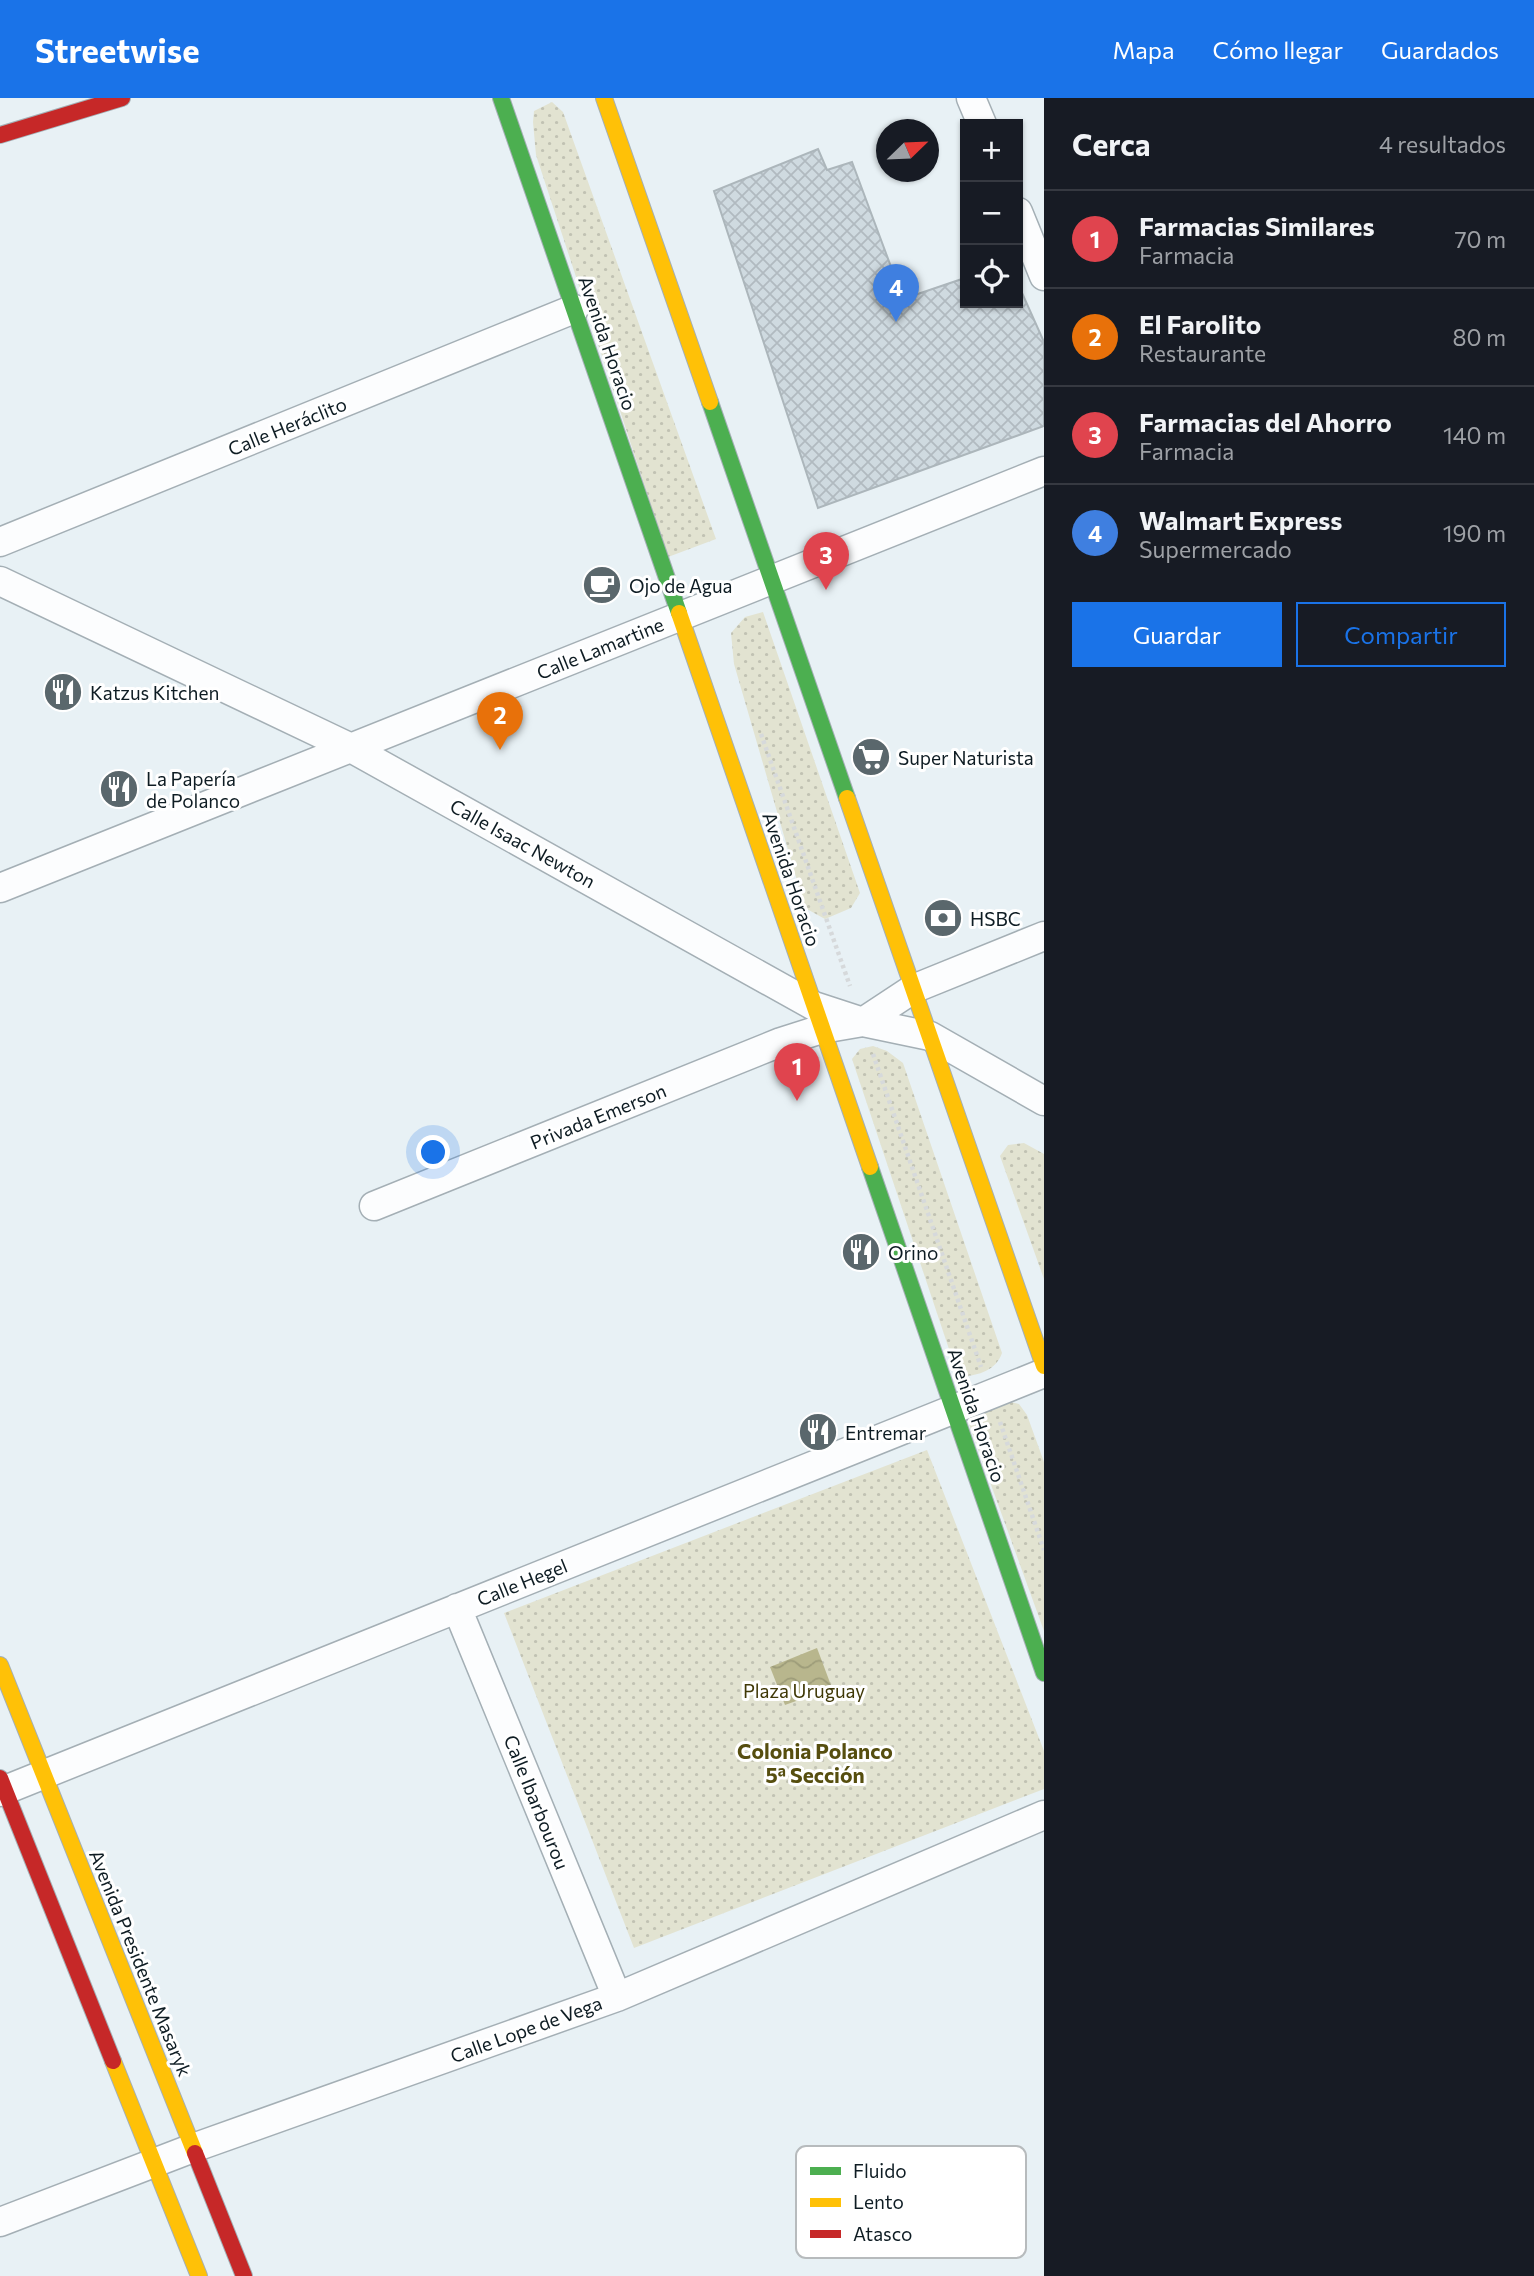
<!DOCTYPE html>
<html lang="es">
<meta charset="utf-8">
<style>
:root{--surface:#171b24;--page:#242831;--text:#f1f3f6;--muted:#9ea1a6;--line:#363941;--accent:#1a73e8}
body{margin:0;font-family:Commissioner,sans-serif;background:var(--page);color:var(--text)}
.controls{position:absolute;right:21px;top:21px;display:grid;overflow:hidden;border-radius:0px;box-shadow:0 2px 5px #0004}
.controls button{width:63px;height:63px;display:grid;place-items:center;padding:0;border:0;border-bottom:2px solid var(--line);background:var(--surface);color:var(--text);font:35px sans-serif}
.compass{position:absolute;left:876px;top:21px;width:63px;height:63px;border-radius:50%;background:var(--surface);box-shadow:0 2px 5px #0004;rotate:67deg}
.you{position:absolute;left:434px;top:1055px;width:24px;height:24px;margin:-18px;border:5px solid #fff;border-radius:50%;background:#1a73e8;box-shadow:0 0 0 10px #1a73e833}
.badge{display:grid;place-items:center;width:46px;height:46px;border-radius:50%;background:var(--accent);color:#fff;font-size:23px;font-weight:700}
.pin{position:absolute;translate:-50% -58px;filter:drop-shadow(0 2px 4px #0008)}
.pin::after{content:'';position:absolute;top:37px;width:24px;height:21px;background:inherit;clip-path:polygon(0 0,100% 0,50% 100%)}
.list{margin:0;padding:0;list-style:none}
h2{display:flex;justify-content:space-between;align-items:center;height:91px;margin:0;padding:0 28px;font-size:30px}
h2 small{font-size:23px;font-weight:400;color:var(--muted)}
.list li{display:grid;grid-template-columns:46px 1fr auto;gap:21px;align-items:center;box-sizing:border-box;height:98px;padding:0 28px;border-top:2px solid var(--line)}
.list b{display:block;font-size:26px;white-space:nowrap}
.list p{margin:0;font-size:23px;white-space:nowrap;color:var(--muted)}
.list em{font-size:23px;font-style:normal;color:var(--muted)}
.actions{display:flex;gap:14px;padding:21px 28px}
.actions a{flex:1;padding:16px 0;border:2px solid var(--accent);border-radius:0px;text-align:center;font-size:24px;color:var(--accent)}
.actions .main{background:var(--accent);color:#fff}
.icon{flex:none;width:38px;height:38px;fill:none;stroke:currentColor;stroke-width:2;stroke-linecap:round;stroke-linejoin:round}
.map{position:relative;flex:none;width:1044px;height:2178px;overflow:hidden}
header{display:flex;align-items:center;gap:42px;box-sizing:border-box;height:98px;padding:0 35px;background:var(--accent);color:#fff}
header strong{font-size:33px}
nav{display:flex;gap:38px;margin-inline-start:auto;font-size:24px}
main{display:flex}
aside{flex:1;background:var(--surface)}
.map>svg:first-child{display:block}
</style>
<header>
<strong>Streetwise</strong>
<nav><a>Mapa</a><a>Cómo llegar</a><a>Guardados</a></nav>
</header>
<main>
<div class="map">
<svg width="1044" height="2178" viewBox="0 0 1044 2178">
<defs>
<pattern id="park-dots" width="8" height="8" patternUnits="userSpaceOnUse" patternTransform="scale(1.75)"><rect width="8" height="8" fill="#e2e3d1"/><path d="M2 2h.1M6 6h.1" fill="none" stroke="#c1c2b3" stroke-width="1.8" stroke-linecap="round"/></pattern>
<pattern id="water-waves" width="16" height="10" patternUnits="userSpaceOnUse" patternTransform="scale(1.75)"><rect width="16" height="10" fill="#b8b68d"/><path d="M0 5q4-4 8 0t8 0" fill="none" stroke="#9d9c79"/></pattern>
<pattern id="building-cross-hatch" width="8" height="8" patternUnits="userSpaceOnUse" patternTransform="scale(1.75)"><rect width="8" height="8" fill="#cfdae0"/><path d="M0 0l8 8M0 8l8-8" fill="none" stroke="#b1bac0"/></pattern>
</defs>
<rect width="100%" height="100%" fill="#e8f1f5"/>
<path fill="url(#park-dots)" d="M552,4L563,14L716,441L668,459L536,57L533,24L534,13Z
M763,514L860,795L851,810L825,821L805,810L734,566L731,535L745,519Z
M873,948L887,953L903,965L1002,1255C996,1273 976,1279 958,1278L852,961L860,951Z
M1024,1045L1044,1056V1181L1000,1058L1008,1047Z
M1003,1302L1019,1306L1027,1317L1044,1364V1533L969,1326L983,1310Z
M927,1352L1044,1653V1691L634,1850L504,1515Z"/>
<path fill="url(#water-waves)" d="M817,1550L832,1590L785,1607L770,1569Z"/>
<path fill="url(#building-cross-hatch)" stroke="#acb6bb" stroke-width="2" d="M818,51L827,72L852,64L903,201L965,180V205H1018V186L1044,244V328L818,410L714,93Z"/>
<g fill="none" stroke-linecap="round" stroke-linejoin="round">
<g stroke="#a4afb5" stroke-width="31">
<path id="street" d="M971,0L982,26
M1018,114L1044,178
M0,444L574,211
M0,483L351,650L814,908L863,924L930,938L1044,1003
M0,790L1044,373
M374,1108L781,944L822,931L863,924L913,891L1044,838
M457,1510L617,1899
M0,1694L1044,1275
M0,2124L193,2050L617,1899L1044,1717"/>
</g>
<g stroke="#a4afb5" stroke-width="18">
<path id="fast" d="M501,0L679,515
M710,304L847,700
M870,1069L1044,1575"/>
</g>
<g stroke="#a4afb5" stroke-width="18">
<path id="slow" d="M604,0L710,304
M679,515L870,1069
M847,700L1044,1268
M0,1567L195,2055
M113,1963L199,2178"/>
</g>
<g stroke="#a4afb5" stroke-width="18">
<path id="jam" d="M0,37L122,0
M0,1680L113,1963
M195,2055L244,2178"/>
</g>
<path stroke="#d6d9db" stroke-width="4.5" stroke-dasharray="3.5 3.5" stroke-linecap="butt" d="M761,636L850,888
M873,956L981,1269
M1000,1324L1044,1452"/>
<use href="#street" stroke="#fcfdfe" stroke-width="28"/>
<use href="#fast" stroke="#4caf50" stroke-width="16"/>
<use href="#slow" stroke="#ffc107" stroke-width="16"/>
<use href="#jam" stroke="#c62828" stroke-width="16"/>
</g>
<defs>
<g id="cafe-disc" transform="scale(2.0125)"><circle r="9.5" fill="#5a676c" stroke="#fff"/><path d="M-5.5-4.5H6V0H3Q3 3.5 0 3.5H-2.5Q-5.5 3.5-5.5 0ZM3-3.2v2h1.7v-2ZM-6 4.5H4V6H-6Z" fill="#fff"/></g>
<g id="restaurant-disc" transform="scale(2.0125)"><circle r="9.5" fill="#5a676c" stroke="#fff"/><path d="M-5-6h1v4h1v-4h1v4h1v-4h1v5L-1.5 .5V6h-2V.5L-5-1ZM5-6V6H3V1.5H1.5Q1.5-4 5-6Z" fill="#fff"/></g>
<g id="supermarket-disc" transform="scale(2.0125)"><circle r="9.5" fill="#5a676c" stroke="#fff"/><path d="M-6-5.5h2.5l.6 2H6L4.5 2H-2.5L-4.4-4H-6ZM-1.5 3.2a1.3 1.3 0 1 0 .1 0ZM3 3.2a1.3 1.3 0 1 0 .1 0Z" fill="#fff"/></g>
<g id="bank-disc" transform="scale(2.0125)"><circle r="9.5" fill="#5a676c" stroke="#fff"/><path d="M-6-4H6V4H-6ZM0-2.3a2.3 2.3 0 1 0 0 4.6a2.3 2.3 0 1 0 0-4.6Z" fill="#fff"/></g>
</defs>
<g fill-rule="evenodd">
<use href="#cafe-disc" x="602" y="487"/>
<use href="#restaurant-disc" x="63" y="594"/>
<use href="#supermarket-disc" x="871" y="659"/>
<use href="#restaurant-disc" x="119" y="691"/>
<use href="#bank-disc" x="943" y="820"/>
<use href="#restaurant-disc" x="861" y="1154"/>
<use href="#restaurant-disc" x="818" y="1334"/>
</g>
<g text-anchor="middle" dominant-baseline="central" stroke-width="6" stroke-linejoin="round" paint-order="stroke">
<g font-size="19" fill="#0e1c23" stroke="#fff">
<text transform="translate(608 245) rotate(71)">Avenida Horacio</text>
<text transform="translate(287 328) rotate(-22)">Calle Heráclito</text>
<text transform="translate(600 550) rotate(-22)">Calle Lamartine</text>
<text transform="translate(523 745) rotate(29)">Calle Isaac Newton</text>
<text transform="translate(792 781) rotate(71)">Avenida Horacio</text>
<text transform="translate(598 1018) rotate(-22)">Privada Emerson</text>
<text transform="translate(977 1317) rotate(71)">Avenida Horacio</text>
<text transform="translate(522 1484) rotate(-22)">Calle Hegel</text>
<text transform="translate(537 1704) rotate(68)">Calle Ibarbourou</text>
<text transform="translate(141 1865) rotate(68)">Avenida Presidente Masaryk</text>
<text transform="translate(526 1931) rotate(-20)">Calle Lope de Vega</text>
</g>
<g font-size="19" fill="#0e1c23" stroke="#fff" text-anchor="start">
<text x="629" y="487">Ojo de Agua</text>
<text x="90" y="594">Katzus Kitchen</text>
<text x="898" y="659">Super Naturista</text>
<text x="146" y="680">La Papería<tspan x="146" dy="22">de Polanco</tspan></text>
<text x="970" y="820">HSBC</text>
<text x="888" y="1154">Orino</text>
<text x="845" y="1334">Entremar</text>
</g>
<g font-size="19" fill="#403907" stroke="#fff">
<text x="804" y="1592">Plaza Uruguay</text>
</g>
<g font-size="21" font-weight="bold" fill="#564e0f" stroke="#fff">
<text x="815" y="1652">Colonia Polanco<tspan x="815" dy="24">5ª Sección</tspan></text>
</g>
</g>
<rect x="796" y="2048" width="230" height="112" rx="10" fill="#fff" stroke="#b7bbbd" stroke-width="2"/>
<rect x="810" y="2069" width="31" height="8" fill="#4caf50"/>
<rect x="810" y="2100" width="31" height="9" fill="#ffc107"/>
<rect x="810" y="2132" width="31" height="8" fill="#c62828"/>
<g font-size="19" fill="#0e1c23">
<text x="853" y="2080">Fluido</text>
<text x="853" y="2111">Lento</text>
<text x="853" y="2143">Atasco</text>
</g>
</svg>
<div class="controls">
<button>+</button>
<button>−</button>
<button><svg class="icon" aria-label="locate" viewBox="0 0 24 24"><circle cx="12" cy="12" r="6"/><path d="M12 2v4M12 18v4M2 12h4M18 12h4"/></svg></button>
</div>
<svg class="compass" viewBox="-18 -18 36 36"><path d="M0-13l5 13h-10z" fill="#e53935"/><path d="M0 13l5-13h-10z" fill="#9ea1a6"/></svg>
<div class="you"></div>
<div class="pin badge" style="left:797px;top:1003px;background:#e0444e">1</div>
<div class="pin badge" style="left:500px;top:652px;background:#e8710a">2</div>
<div class="pin badge" style="left:826px;top:492px;background:#e0444e">3</div>
<div class="pin badge" style="left:896px;top:224px;background:#3f7fe0">4</div>
</div>
<aside>
<h2>Cerca<small>4 resultados</small></h2>
<ul class="list">
<li><span class="badge" style="background:#e0444e">1</span><div><b>Farmacias Similares</b><p>Farmacia</p></div><em>70 m</em></li>
<li><span class="badge" style="background:#e8710a">2</span><div><b>El Farolito</b><p>Restaurante</p></div><em>80 m</em></li>
<li><span class="badge" style="background:#e0444e">3</span><div><b>Farmacias del Ahorro</b><p>Farmacia</p></div><em>140 m</em></li>
<li><span class="badge" style="background:#3f7fe0">4</span><div><b>Walmart Express</b><p>Supermercado</p></div><em>190 m</em></li>
</ul>
<div class="actions"><a class="main">Guardar</a><a>Compartir</a></div>
</aside>
</main>
